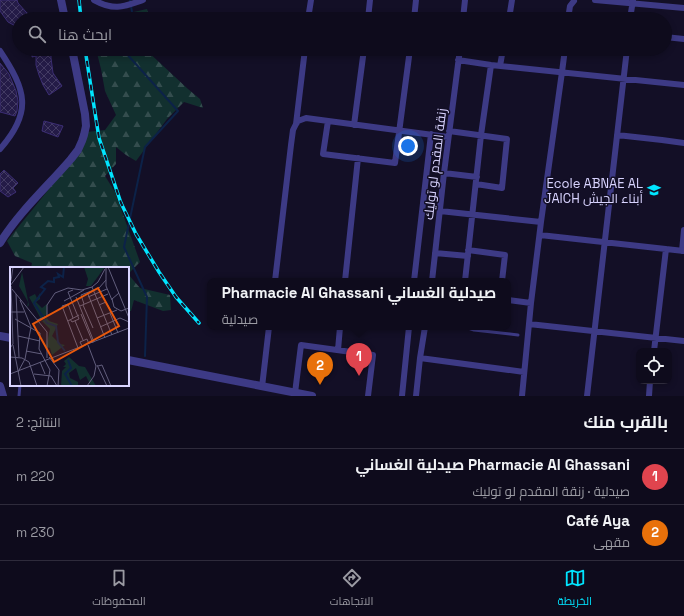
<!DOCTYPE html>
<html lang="ar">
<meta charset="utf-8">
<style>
:root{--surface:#0e0b1c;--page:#171425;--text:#f1f3f6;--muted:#9b9ba3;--line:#2e2b3b;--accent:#00e5ff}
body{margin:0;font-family:"Space Grotesk",Cairo,sans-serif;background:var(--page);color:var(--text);direction:rtl}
.controls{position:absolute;right:12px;bottom:12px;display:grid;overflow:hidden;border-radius:8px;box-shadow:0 2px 6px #0003}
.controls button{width:36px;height:36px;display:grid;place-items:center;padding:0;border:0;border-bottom:1px solid var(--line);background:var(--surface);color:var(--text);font:20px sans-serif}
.you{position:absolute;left:408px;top:146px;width:14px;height:14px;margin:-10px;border:3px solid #fff;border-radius:50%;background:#1a73e8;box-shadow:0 0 0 6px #1a73e833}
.badge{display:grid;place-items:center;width:26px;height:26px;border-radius:50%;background:var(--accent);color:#fff;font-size:13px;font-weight:700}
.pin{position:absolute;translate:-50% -33px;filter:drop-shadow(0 1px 2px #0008)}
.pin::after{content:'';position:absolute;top:21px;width:14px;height:12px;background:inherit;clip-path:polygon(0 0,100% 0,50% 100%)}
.popup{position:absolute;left:207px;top:278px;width:304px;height:52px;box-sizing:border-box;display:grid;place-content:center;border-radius:8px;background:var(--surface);filter:drop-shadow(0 1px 3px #0005);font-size:13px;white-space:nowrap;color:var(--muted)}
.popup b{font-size:15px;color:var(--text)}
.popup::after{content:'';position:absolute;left:50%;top:100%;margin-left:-8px;border:8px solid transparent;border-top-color:var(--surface)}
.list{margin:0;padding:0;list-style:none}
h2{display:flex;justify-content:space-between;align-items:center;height:52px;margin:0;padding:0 16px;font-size:17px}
h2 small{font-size:13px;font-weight:400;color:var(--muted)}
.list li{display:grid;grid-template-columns:26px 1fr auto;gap:12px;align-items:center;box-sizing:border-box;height:56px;padding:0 16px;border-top:1px solid var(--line)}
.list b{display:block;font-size:15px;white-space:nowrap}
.list p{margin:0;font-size:13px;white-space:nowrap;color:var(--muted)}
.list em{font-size:13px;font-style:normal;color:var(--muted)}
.icon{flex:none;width:22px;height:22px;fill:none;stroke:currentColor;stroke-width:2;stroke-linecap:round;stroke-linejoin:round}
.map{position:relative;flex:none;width:684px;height:396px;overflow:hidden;direction:ltr}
.search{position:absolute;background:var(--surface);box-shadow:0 2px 6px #0003;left:12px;right:12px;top:12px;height:44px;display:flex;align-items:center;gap:10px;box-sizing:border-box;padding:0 14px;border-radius:22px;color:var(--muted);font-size:15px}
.sheet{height:164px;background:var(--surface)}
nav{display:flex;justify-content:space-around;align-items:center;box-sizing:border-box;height:56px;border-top:1px solid var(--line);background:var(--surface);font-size:11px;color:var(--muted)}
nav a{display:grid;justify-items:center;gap:2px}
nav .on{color:var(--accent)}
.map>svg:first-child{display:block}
</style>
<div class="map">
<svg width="684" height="396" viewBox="0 0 684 396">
<defs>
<pattern id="forest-firs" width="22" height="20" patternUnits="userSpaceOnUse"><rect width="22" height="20" fill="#12302f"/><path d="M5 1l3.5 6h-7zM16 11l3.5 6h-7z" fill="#344d4e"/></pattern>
<pattern id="building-cross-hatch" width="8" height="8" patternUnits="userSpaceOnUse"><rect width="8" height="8" fill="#241b47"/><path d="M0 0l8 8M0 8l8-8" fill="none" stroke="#433b63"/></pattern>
</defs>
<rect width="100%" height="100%" fill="#130f26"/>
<path fill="url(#forest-firs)" d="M147,9L150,19H116L125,14Z
M96,49H145L188,89L200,99L203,108L184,102L167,119L136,161L126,155L116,147V164L105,176L115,192L140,262L128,274L140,288L170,295L171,310L163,311L134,300L131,311H128V268H31L32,263L15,256L7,241C25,218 45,195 63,171C71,158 79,145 87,132L105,130L116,115L105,91L101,69Z"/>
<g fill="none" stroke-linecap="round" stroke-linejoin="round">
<path stroke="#0c2248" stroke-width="2" d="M130,0L132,12L131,19
M125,49V52L178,111L145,147L124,247L147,297L145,356"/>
</g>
<path fill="url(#building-cross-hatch)" stroke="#3b2d73" d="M0,0H17L18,3L26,12L34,19H19V28L8,22L0,11Z
M36,49H51V58L53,73L62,86L49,95L43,85L39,75L36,65V56L32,57V52Z
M0,63L9,74L16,91L18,101L17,111L15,116L0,112Z
M44,121L63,126L58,137L42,131Z
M4,170L18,183L13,188L16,192L8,197L0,191V174Z"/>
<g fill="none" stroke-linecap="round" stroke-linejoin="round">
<path stroke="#3d3a85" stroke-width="3" d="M465,327L474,330L518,335
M19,396L20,385"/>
<path stroke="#3d3a85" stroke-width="6" d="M94,0C114,11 123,7 143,0
M595,0L684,8
M308,19L311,0
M368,19L370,0
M414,19L416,0
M463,19L465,0
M509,19L512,0
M568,19L570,6L574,1
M630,19L633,0
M665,37L684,39
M0,51C26,90 33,112 0,149
M458,60L491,65L684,85
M500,66L503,49
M328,121L323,154L395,163L410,49
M296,124L298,121L306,118L448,137
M354,125L364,49
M449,131L507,139L502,188L476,184
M617,135L662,140L684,143
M444,173L477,177
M440,211L541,222
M540,235L684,251
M468,250L505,255L502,281
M682,251L684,230
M435,253L468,256
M275,281L291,145L293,130L296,124L305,49
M345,281L358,158
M414,281L431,134
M432,281L444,173L460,49
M465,281L481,135L491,65
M508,300L531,303
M529,324L684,341
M338,350L340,327
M654,351L666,249
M420,358L524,372
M262,387L269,327
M295,393L301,345L373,355L368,396
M402,396L409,327
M416,396L420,358L425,327
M522,396L531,303L541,222L562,72L565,49
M587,396L627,49
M649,396L650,381"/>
<path stroke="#3d3a85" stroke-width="8" d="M61,0L65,19
M0,243C19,212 47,187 71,159L78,150L82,141L84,135L86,126L85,114L72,49
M0,336L11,338
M128,360L312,396
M0,386L3,396"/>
<g stroke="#00e5ff" stroke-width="3.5">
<path id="rail" d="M79,0L81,19
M85,49L99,138L121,203L136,234L159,272L176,297L199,323"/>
</g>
<use href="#rail" stroke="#130f26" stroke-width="2" stroke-dasharray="6" stroke-linecap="butt"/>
</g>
<defs>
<g id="school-bare" transform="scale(1.08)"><path d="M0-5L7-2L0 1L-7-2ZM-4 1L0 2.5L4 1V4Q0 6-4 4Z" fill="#00e5ff" stroke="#130f26" stroke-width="2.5" paint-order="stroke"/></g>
</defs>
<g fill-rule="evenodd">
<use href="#school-bare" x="654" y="190"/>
</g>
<g text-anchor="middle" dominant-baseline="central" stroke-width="3" stroke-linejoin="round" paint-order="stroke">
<g font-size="13" fill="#d9d4ff" stroke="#130f26">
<text transform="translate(435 164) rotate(-83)">زنقة المقدم لو توليك</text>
</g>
<g font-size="13" fill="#d9d4ff" stroke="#130f26" text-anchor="end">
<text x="643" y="183">Ecole ABNAE AL<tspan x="643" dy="15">JAICH أبناء الجيش</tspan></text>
</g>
</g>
<g transform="translate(10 267)">
<rect width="119" height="119" fill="#130f26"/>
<path d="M74,0H95L81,19H76L78,12ZM30,26V32L26,35L32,41L37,37V47L31,52L19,30L25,27L27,31ZM37,51L39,54L48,57L42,69L50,77L55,78L42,88L40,81L36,80L40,62L32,54ZM59,90L69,99L75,100L86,119H81L76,109L70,113L66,101L59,106L60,111L68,115V119H51L52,104L56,100H53L56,97L54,94Z" fill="#12302f"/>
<path d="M12,5L19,38L17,40L18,35L9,19Z" fill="#12302f"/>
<path fill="none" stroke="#0c2248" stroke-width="2" d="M54,0L53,10L48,7L49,10L44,11V15L38,14L31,20L35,22L24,36L37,56L46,59L48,75L55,84M58,93L61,101L55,107L62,119"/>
<path fill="none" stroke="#625e7d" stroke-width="1" d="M96,0V19L102,33M98,0L119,51M1,14L3,0M0,19L14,0M82,20L102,68M2,22L37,65V91M109,26L102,32L104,40L111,44L119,41M6,27L9,90M78,27L95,71M66,30L84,75M78,30L97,22M54,34L74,23M74,37L71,28L89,21L96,13M73,38L83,61M89,38L96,35L101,45M70,39L98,27M1,45H14M100,46L108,66M71,47L83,76M63,51L58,37L52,39L68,81M87,51L107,43M5,52L30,66L29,82L40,103L37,119M60,52L62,55L69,52L58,25L63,23M27,53L37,49V38L45,26L58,21L72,23L82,20L88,15L95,2M58,54L69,48M65,54L73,73M90,60L110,51L119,55M8,69L30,74M3,78L11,119M72,79L70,75L77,72L79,77M0,81L3,77L1,19M16,84L32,87M0,90L12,91L19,95L27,119M39,90L49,103L48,119M30,95L35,107M87,98L97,119M88,99L92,98L101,119M8,105L15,92L21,60L10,33M0,107L119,61M24,107L41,109L47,119M77,119L84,109L86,99L78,78"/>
<path fill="#e8590c" fill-opacity="0.15" stroke="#e8590c" stroke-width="2" d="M88,21L109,59L44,95L23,57Z"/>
<rect width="119" height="119" fill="none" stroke="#d9d4ff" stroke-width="2"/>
</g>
</svg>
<div class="controls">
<button><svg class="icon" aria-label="locate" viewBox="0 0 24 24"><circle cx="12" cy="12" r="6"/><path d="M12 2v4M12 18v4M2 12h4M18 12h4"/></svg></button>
</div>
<div class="you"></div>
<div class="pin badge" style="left:359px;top:376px;background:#e0444e">1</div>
<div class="popup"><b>Pharmacie Al Ghassani صيدلية الغساني</b>صيدلية</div>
<div class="pin badge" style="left:320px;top:385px;background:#e8710a">2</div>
<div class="search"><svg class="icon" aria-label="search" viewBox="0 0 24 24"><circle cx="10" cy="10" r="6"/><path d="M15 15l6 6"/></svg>ابحث هنا</div>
</div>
<section class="sheet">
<h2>بالقرب منك<small>النتائج: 2</small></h2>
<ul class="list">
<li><span class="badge" style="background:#e0444e">1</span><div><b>Pharmacie Al Ghassani صيدلية الغساني</b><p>صيدلية · زنقة المقدم لو توليك</p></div><em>220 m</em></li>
<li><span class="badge" style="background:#e8710a">2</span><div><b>Café Aya</b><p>مقهى</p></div><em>230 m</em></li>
</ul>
</section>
<nav>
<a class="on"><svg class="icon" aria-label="map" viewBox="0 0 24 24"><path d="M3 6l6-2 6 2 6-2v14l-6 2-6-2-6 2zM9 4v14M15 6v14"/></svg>الخريطة</a>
<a><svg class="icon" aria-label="directions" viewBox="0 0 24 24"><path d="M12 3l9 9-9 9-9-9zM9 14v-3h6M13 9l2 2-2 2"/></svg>الاتجاهات</a>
<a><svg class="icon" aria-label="saved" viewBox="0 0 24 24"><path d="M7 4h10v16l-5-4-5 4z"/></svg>المحفوظات</a>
</nav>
